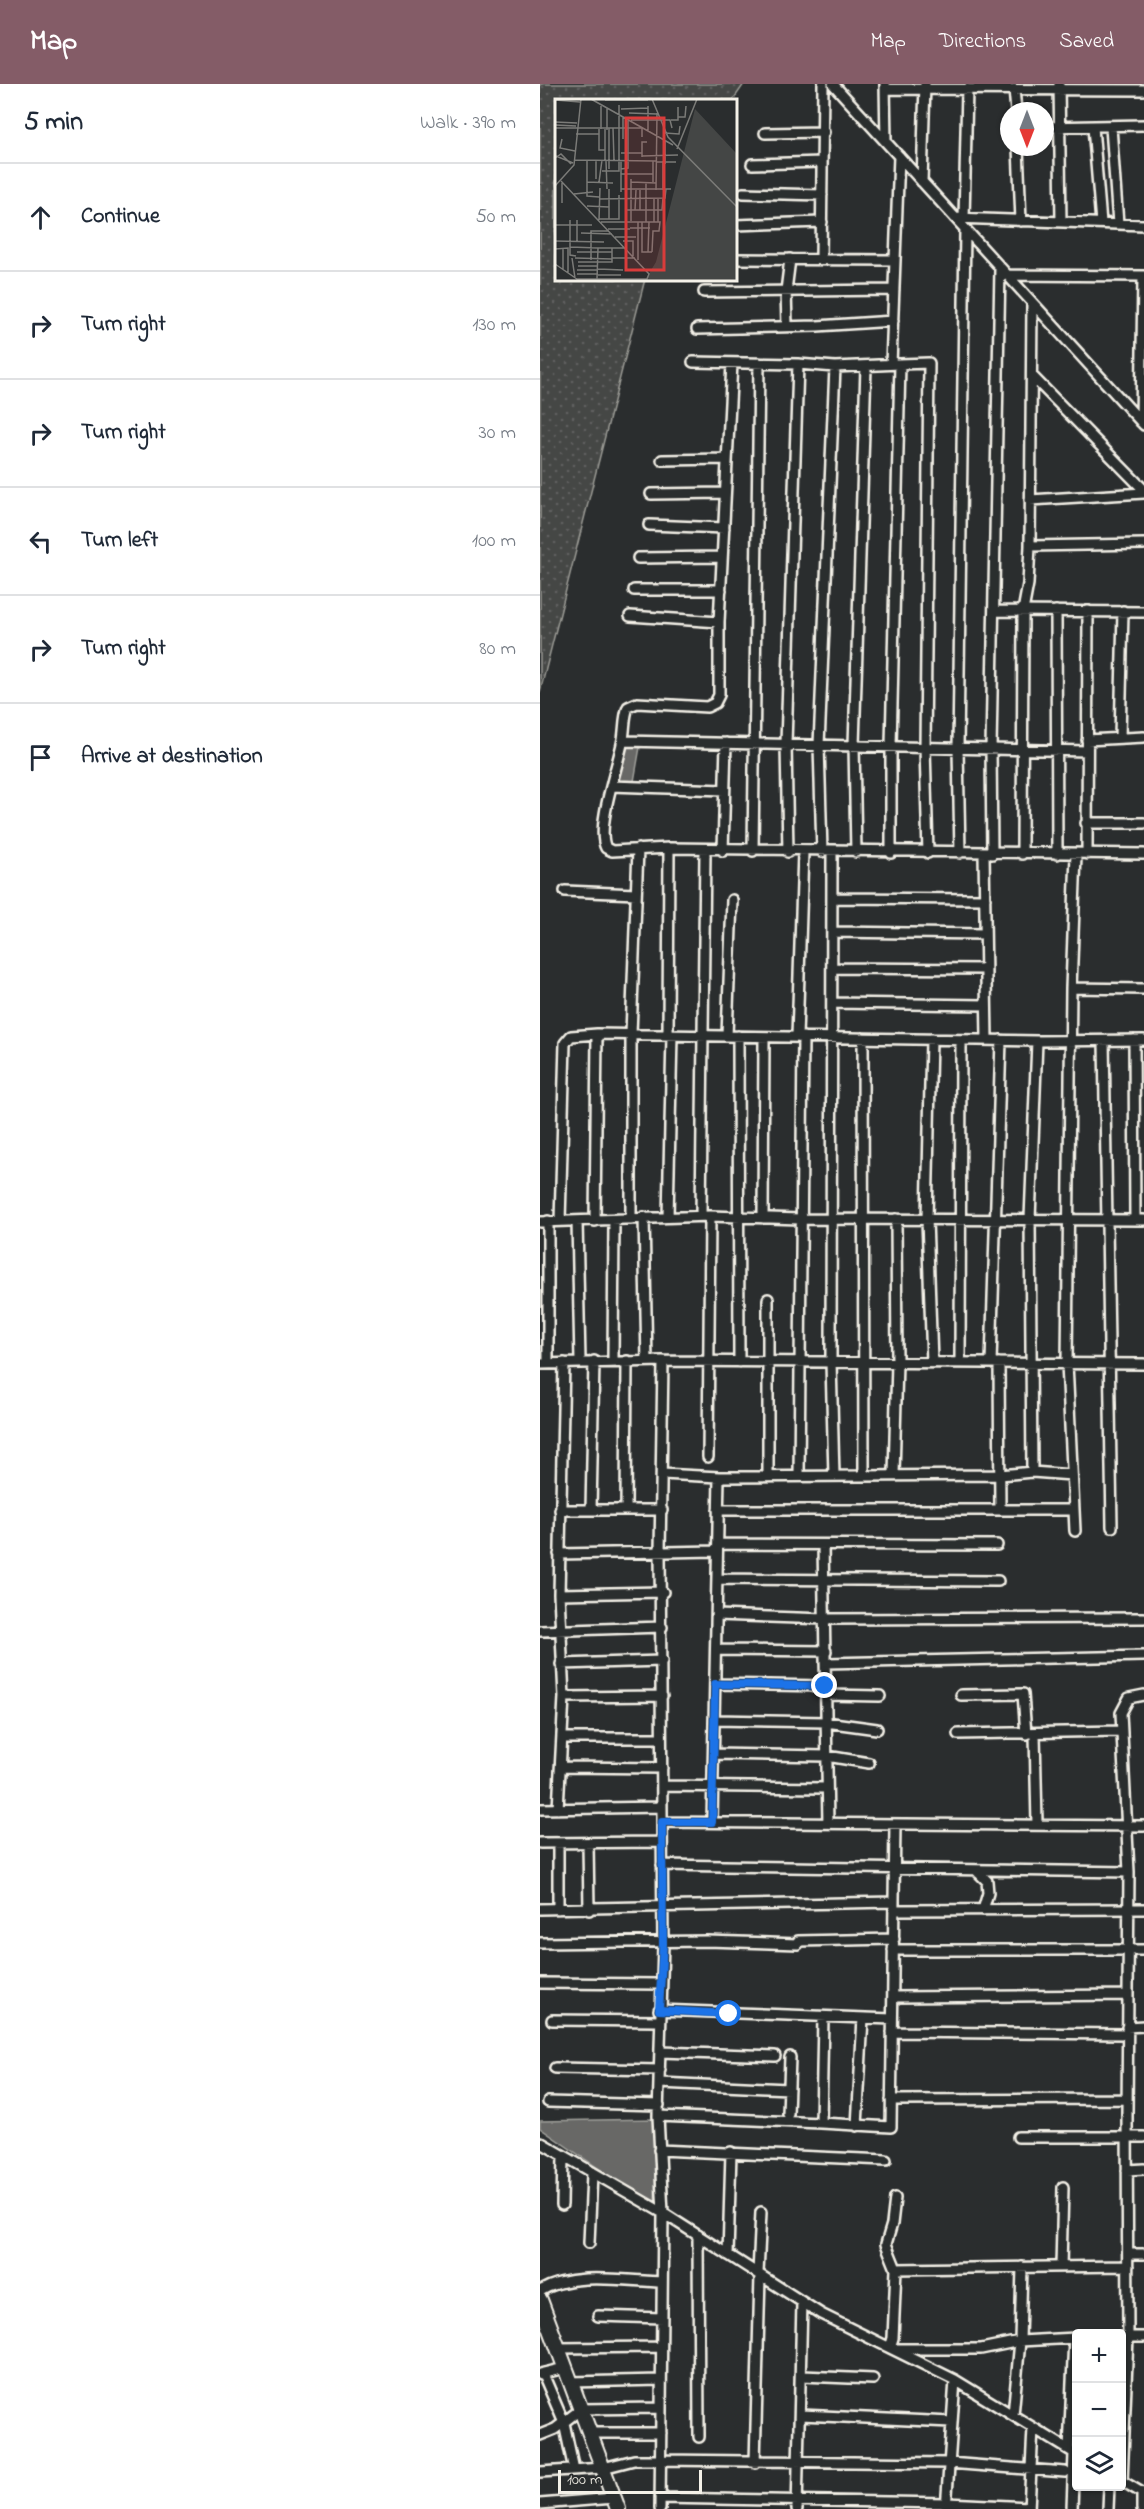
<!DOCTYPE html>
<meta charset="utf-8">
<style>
:root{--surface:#fff;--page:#f6f6f7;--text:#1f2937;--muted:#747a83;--line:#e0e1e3;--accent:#845c67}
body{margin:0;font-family:"Indie Flower",sans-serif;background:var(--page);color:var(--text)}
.controls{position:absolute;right:18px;bottom:18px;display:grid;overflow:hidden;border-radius:6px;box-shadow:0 2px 4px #0004}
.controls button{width:54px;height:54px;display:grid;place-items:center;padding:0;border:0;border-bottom:2px solid var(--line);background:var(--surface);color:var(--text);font:30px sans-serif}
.compass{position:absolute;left:460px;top:18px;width:54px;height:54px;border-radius:50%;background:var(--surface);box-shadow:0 2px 4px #0004;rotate:180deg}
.scale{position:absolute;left:18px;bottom:15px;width:144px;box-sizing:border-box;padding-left:6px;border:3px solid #f4f1e8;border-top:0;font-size:16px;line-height:21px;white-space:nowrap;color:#f4f1e8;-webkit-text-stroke:4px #2a2d2e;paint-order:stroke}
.stop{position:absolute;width:18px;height:18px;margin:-14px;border:4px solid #1a73e8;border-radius:50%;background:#fff}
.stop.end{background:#1a73e8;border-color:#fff;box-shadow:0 2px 6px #0008}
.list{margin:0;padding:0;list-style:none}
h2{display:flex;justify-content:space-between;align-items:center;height:78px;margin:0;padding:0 24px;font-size:26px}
h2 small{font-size:20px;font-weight:400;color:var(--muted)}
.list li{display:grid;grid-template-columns:39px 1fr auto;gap:18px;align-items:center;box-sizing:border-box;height:108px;padding:0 24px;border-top:2px solid var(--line)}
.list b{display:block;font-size:22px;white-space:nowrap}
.list em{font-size:20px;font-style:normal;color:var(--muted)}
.icon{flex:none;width:33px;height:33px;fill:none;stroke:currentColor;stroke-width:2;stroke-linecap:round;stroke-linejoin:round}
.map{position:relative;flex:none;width:604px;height:2425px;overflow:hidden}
header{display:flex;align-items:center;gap:36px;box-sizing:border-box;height:84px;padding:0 30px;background:var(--accent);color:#fff}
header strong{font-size:28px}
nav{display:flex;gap:33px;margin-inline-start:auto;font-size:21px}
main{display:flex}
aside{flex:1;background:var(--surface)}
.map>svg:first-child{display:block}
</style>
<header>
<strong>Map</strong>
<nav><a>Map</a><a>Directions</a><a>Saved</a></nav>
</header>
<main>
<aside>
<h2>5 min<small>Walk · 390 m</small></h2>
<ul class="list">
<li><svg class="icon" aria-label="ahead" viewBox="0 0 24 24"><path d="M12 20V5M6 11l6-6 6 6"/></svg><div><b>Continue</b></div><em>50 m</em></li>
<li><svg class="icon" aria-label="right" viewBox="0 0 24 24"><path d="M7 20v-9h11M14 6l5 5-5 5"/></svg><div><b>Turn right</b></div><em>130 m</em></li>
<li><svg class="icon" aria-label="right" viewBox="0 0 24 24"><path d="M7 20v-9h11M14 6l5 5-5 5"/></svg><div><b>Turn right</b></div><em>30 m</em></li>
<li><svg class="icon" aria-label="left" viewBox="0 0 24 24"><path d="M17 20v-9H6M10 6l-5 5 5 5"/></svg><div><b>Turn left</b></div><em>100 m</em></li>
<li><svg class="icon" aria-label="right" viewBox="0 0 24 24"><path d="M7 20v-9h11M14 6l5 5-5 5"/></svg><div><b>Turn right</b></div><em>80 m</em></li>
<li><svg class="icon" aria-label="arrive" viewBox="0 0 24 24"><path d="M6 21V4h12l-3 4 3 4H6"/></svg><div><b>Arrive at destination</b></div></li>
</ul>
</aside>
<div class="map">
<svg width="604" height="2425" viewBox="0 0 604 2425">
<defs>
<pattern id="grass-dots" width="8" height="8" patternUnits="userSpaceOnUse" patternTransform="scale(1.5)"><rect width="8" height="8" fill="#444645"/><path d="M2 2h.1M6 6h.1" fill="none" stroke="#606160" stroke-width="1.8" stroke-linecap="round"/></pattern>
</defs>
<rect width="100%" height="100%" fill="#2a2d2e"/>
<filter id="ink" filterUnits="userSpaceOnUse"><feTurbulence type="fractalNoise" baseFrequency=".0167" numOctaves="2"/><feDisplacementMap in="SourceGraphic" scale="12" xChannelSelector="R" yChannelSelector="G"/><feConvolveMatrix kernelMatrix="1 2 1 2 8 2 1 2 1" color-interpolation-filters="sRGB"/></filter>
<g filter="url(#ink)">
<path fill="url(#grass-dots)" stroke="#9c9c96" stroke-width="1.5" d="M0,0H204L193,16H16V195H105L0,608Z"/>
<path fill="#676866" stroke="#9f9f9a" stroke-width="1.5" d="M80,658L100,663L93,703L68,697Z
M116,2035L115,2123L0,2044V2037Z"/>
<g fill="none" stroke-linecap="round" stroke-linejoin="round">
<g stroke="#f4f1e8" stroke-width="14">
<path id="street" d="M293,0L604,341
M345,0L346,58
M519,0L521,138
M345,5L604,6
M474,5L476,27
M505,43L604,41
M553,43L561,139
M571,43L578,140
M225,49L284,48
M478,63L481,137
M212,80L282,78
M382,98L385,0
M203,109L282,111
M415,134L604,141
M424,135L427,5
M195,141L282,138
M195,175L355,176
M281,175L283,0
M466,191L604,192
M164,208L354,206
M492,220L490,462L604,460
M247,241L246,207L250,175
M157,245L277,242L353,237
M153,278L258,280L295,283L360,280L351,662V769
M192,279L179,538V611L175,619L167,623L97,619L88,623C84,633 85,644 83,655C79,679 55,744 66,764L72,767L129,764L604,770
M351,280L359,72
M360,280L389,279L385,664L388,769
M492,292L604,406
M601,338L603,192
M122,376L187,375
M111,410L185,409
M490,416L604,409
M109,441L184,444
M98,474L182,473
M94,506H181
M454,527L604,528
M516,527L517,770
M90,532L179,538
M580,654L583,527
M547,656L604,653
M83,657L547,667
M71,702L184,706
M546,739H604
M183,767L186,659
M213,767L219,279
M248,768L246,660L258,280
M282,768L279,661L295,283
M292,768L291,1278L294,1392
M316,768L314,661L326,283
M420,769L418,665L425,146
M444,770L447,956
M452,770L451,665L460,184
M482,770L483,527L488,500L490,462
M547,770L548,527
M25,807L96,810
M292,814L445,815
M292,848L445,850
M292,884L446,885
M531,904L604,905
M292,919L446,921
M128,951L129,764
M187,952L192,816
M198,952L199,1278
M257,953L263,768
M323,954L324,1392
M391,955L387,1135L392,1278
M594,956L595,1136
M564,957L572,1443
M161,1132L165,767
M104,1133L107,1277
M128,1133L132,951
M223,1134L224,953
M91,1135V950L98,765
M8,1137V1279
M20,1137L25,959L31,952L57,950L497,957L604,956
M37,1137L40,1277
M55,1137L57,950
M0,1138L170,1132L260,1135L604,1136
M228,1215V1392
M73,1277L74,1136
M420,1279L421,956
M451,1279L461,956
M459,1279L460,1426
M0,1280L123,1277L604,1280
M168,1373L170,1132
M492,1388L490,1135L497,957
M122,1390L179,1393L460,1391L492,1388L532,1391
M354,1391L357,1278L356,1135
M259,1392L263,953
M20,1426H122
M51,1426L54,1277
M86,1426L87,1277
M178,1426H534
M535,1447L527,1279L531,904L536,771
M178,1460L457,1461
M283,1461L288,1739
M19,1470L177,1467
M177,1495L458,1497
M19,1510L123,1508
M177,1531L285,1535L604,1534
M0,1547L122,1543
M176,1566L286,1567
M286,1579L604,1572
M21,1580L122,1577
M175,1600L285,1602
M285,1611L340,1612
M421,1611L483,1610L486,1650
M24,1613L122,1612
M174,1636L286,1638L337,1645
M418,1650L581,1647
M495,1650L497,1740
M22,1654H121
M174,1670L287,1672L329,1679
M22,1683L122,1684
M122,1702L286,1704
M0,1725L122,1723
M18,1725L24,1613L19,1510L24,1279
M122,1738L604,1742
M172,1738L179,1393
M0,1759L122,1758
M18,1759V1825
M48,1759L49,1826
M122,1781L589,1788
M437,1787L447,1797L448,1809L443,1826
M0,1825L354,1818
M354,1826L604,1825
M258,1857L354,1855
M0,1859L167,1857L258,1860
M353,1866H604
M0,1899L120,1900
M353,1913L588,1911
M119,1926L352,1935
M12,1936L119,1937
M587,1943L604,1942
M352,1948L587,1950
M120,1968L235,1972
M15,1984L120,1986
M120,1999L249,2005
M351,2016L587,2015
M8,2018L119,2021
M248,2030L250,1973
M118,2032L281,2039L283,1933
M281,2039L351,2043L355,1740
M317,2042L323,1934
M478,2053H604
M0,2058L123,2129L281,2230L415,2296L536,2370
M119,2066L346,2076
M587,2086L604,2085
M22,2121L23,2072
M158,2151L159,2353
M49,2159L52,2090
M588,2170H604
M188,2171L191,2068
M521,2183L523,2103
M356,2185L588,2182
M218,2189L221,2128
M0,2207C34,2187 84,2197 122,2198
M58,2232L122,2234
M582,2253H604
M18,2264L121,2263
M350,2264L353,2254L356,2185L346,2160L352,2140L355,2114
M354,2265H441L480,2257L536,2254
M0,2290L25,2284
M3,2290L24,2339L34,2386
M262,2292L333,2295
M30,2298L121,2296
M261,2331L411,2338
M473,2331L480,2257L482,2183
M50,2349H121
M0,2351L15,2345L41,2325L121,2324
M529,2365L534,2254
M215,2379L220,2192
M0,2388L63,2384L94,2376H121L409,2379L525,2388
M582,2397L588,2253L587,2030L589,1788L581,1629L589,1614L604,1611
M582,2397L604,2410
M120,2414L407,2419L489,2423
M0,2420L74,2414
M120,2425L123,2129L118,2032L123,1860L120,1468L123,1277
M257,2425L262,2218
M406,2425L415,2296
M489,2425L493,2344
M532,2425L534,2369
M568,2425L569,2402
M602,2425V2409"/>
</g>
<g stroke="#f4f1e8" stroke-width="18">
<path id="secondary" d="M0,2216L78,2425"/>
</g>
<use href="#street" stroke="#2a2d2e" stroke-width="9"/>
<use href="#secondary" stroke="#2a2d2e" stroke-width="14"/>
</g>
</g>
<g fill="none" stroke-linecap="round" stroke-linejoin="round" filter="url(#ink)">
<path stroke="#1a73e8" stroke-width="8" d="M189,1930L119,1926L123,1860L122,1738H172L175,1600L285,1602"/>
</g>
<g transform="translate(15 15)">
<rect width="182" height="182" fill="#2a2d2e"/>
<path d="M140,10L181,54V181H90L101,163Z" fill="#444645"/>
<path fill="none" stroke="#7b7b78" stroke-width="1.5" d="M36,0L118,46M97,0L113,38L182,108M0,1L25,3M50,1H93M66,10L93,9M74,14L102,15M123,18H130L131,7M76,21H115L117,29M116,21H123V8M0,23L22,24M0,26L21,27M0,29H87V38M54,29V70M58,29L59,61M44,30V51H50M46,30V5M50,30V61M52,31V9M93,32V7M110,34L124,35L125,27M21,35H44M7,40L5,49L20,52M68,40V18M122,50L142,0M66,54H87M1,57L18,64M87,57L123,56M87,58V43H92M0,59L6,55L16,65M19,61L101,62M32,61V97L44,98M41,61V80M64,61V6M66,61V93M51,62L52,90M102,63H121M110,65V42M66,70L73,69V20M47,72H64V61M66,75H98M32,83L58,84M44,83L47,61M76,83L101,84M91,83V123M98,83V62M7,84V104M0,87L19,66L26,0M54,90V120M66,90H116M85,91V111M101,91L102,14M108,91V62M19,95L38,93M44,100L110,99L111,90M32,107L54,108M70,111H107L108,99M80,111L81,91M44,120H64V96M15,121V156L21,157M22,121V143M44,121L45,89M76,122V80M46,123H105L104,132H98L97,153M87,123V153H97M99,123V100M103,123V100M0,126H37M75,129H95M53,130H75M26,134L57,135M60,138H81M0,142L49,143M68,142H78V157M15,148L43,149L42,180M43,149H71M0,150L13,149V174M22,153H57M93,153L94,123M17,159L20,179M20,159L57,160M57,159H80M36,161V132H54M83,161V123M23,163H57V149M0,165L22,180H92L94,175L6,82M23,167H43M43,170L68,171M8,171V149M22,171H43M22,175H43M43,176H66"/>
<path fill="#d93c3b" fill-opacity="0.15" stroke="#d93c3b" stroke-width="3" d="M71,19H109V171H71Z"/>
<rect width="182" height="182" fill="none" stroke="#f4f1e8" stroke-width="3"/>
</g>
</svg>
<div class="controls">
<button>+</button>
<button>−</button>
<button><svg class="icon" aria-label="layers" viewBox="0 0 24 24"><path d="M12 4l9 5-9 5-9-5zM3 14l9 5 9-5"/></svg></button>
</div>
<svg class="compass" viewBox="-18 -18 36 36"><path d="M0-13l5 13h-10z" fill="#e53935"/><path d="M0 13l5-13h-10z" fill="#747a83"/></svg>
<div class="scale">100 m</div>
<div class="stop" style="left:189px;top:1930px"></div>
<div class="stop end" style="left:285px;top:1602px"></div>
</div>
</main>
